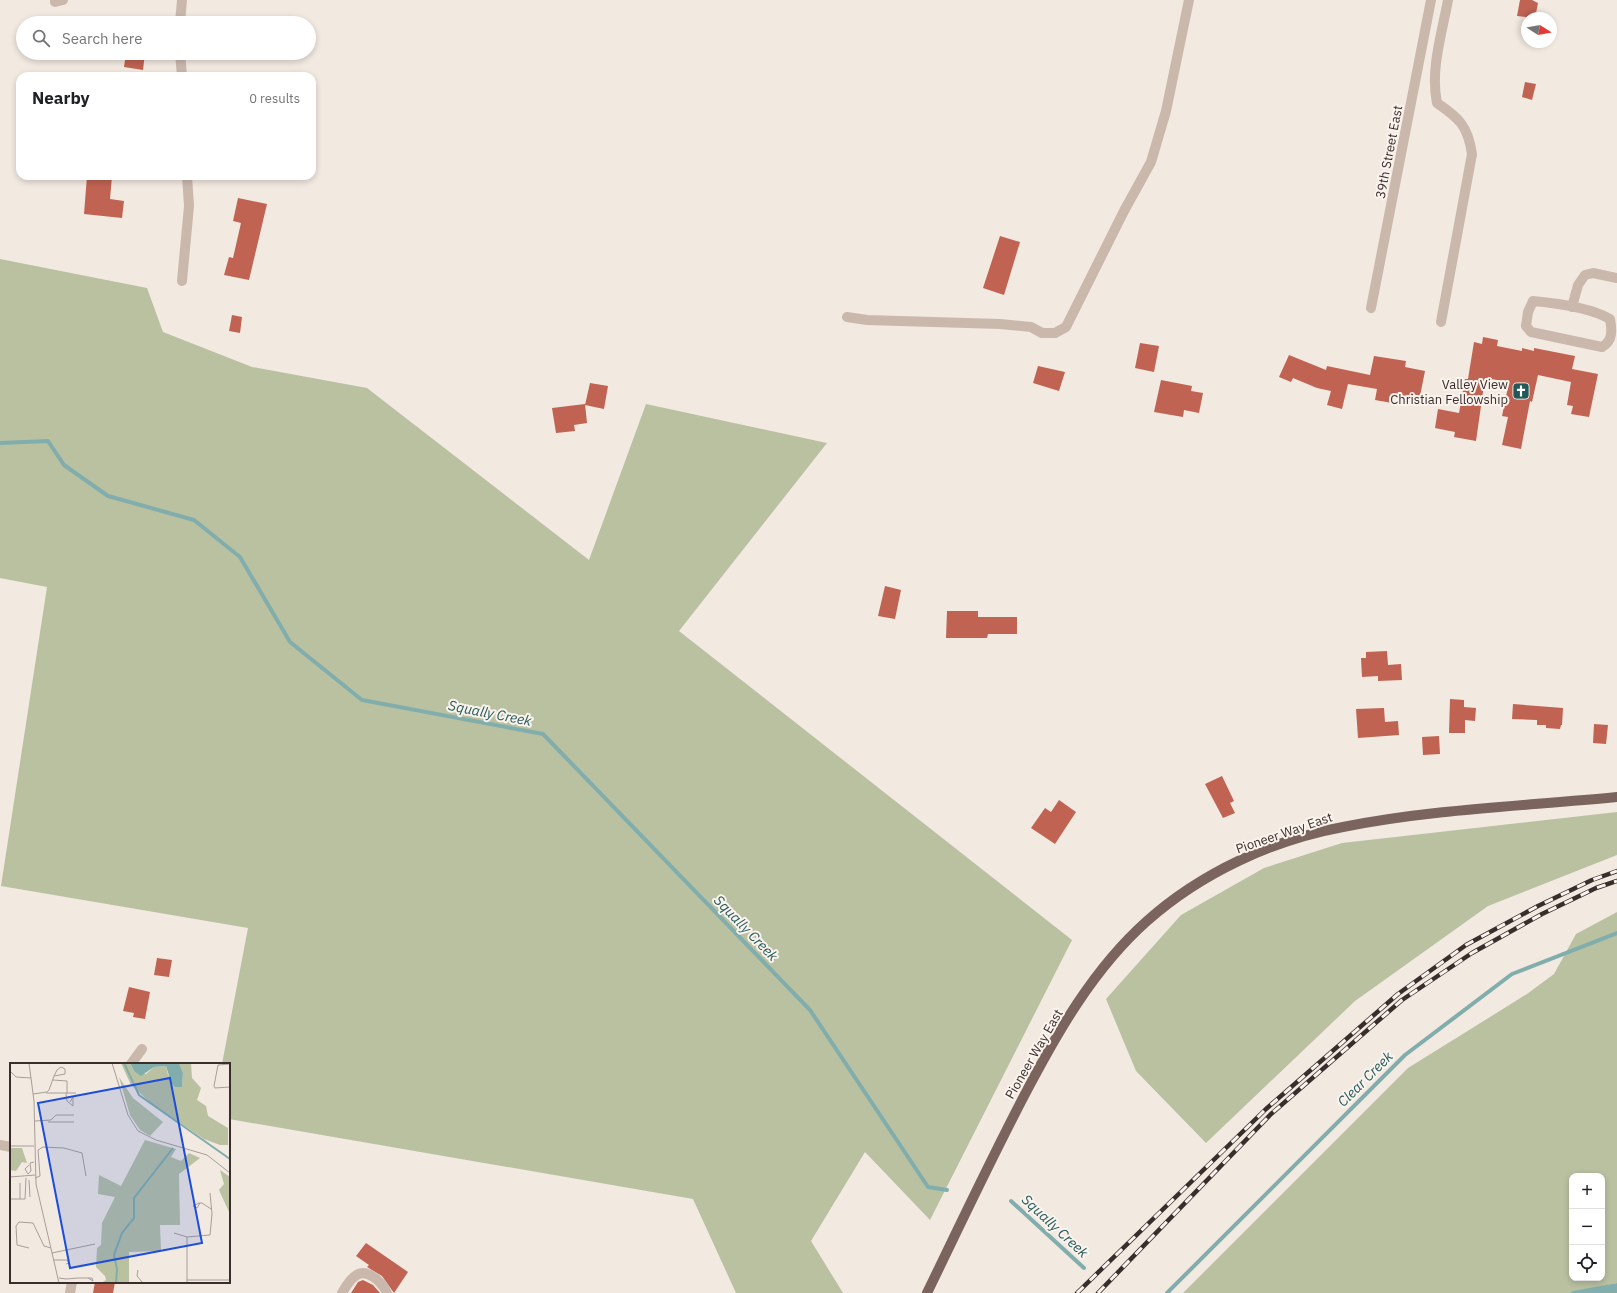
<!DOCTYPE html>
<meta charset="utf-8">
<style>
:root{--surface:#fff;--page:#f6f6f6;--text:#202124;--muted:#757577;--line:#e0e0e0}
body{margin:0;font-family:"IBM Plex Sans",sans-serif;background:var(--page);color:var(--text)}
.controls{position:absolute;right:12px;bottom:12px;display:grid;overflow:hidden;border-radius:8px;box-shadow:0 2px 6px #0003}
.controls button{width:36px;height:36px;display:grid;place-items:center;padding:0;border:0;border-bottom:1px solid var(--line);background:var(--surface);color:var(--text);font:20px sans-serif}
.compass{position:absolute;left:1521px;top:12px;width:36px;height:36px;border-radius:50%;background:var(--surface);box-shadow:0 2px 6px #0003;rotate:101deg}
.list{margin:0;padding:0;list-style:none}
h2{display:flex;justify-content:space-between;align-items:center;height:52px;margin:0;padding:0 16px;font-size:17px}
h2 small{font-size:13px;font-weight:400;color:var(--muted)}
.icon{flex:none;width:22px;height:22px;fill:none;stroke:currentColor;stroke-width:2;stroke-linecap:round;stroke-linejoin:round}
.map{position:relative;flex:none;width:1617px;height:1293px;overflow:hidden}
.search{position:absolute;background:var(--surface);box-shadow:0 2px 6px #0003;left:16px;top:16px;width:300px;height:44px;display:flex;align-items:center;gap:10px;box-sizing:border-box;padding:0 14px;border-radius:22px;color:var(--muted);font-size:15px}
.panel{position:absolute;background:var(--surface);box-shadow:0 2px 6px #0003;left:16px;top:72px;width:300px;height:108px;border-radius:12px}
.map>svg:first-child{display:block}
</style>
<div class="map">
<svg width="1617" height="1293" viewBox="0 0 1617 1293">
<rect width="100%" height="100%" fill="#f2e9e1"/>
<path fill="#b9c1a1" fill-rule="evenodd" d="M0,259L147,288L163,332L252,367L367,388L589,560L646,404L827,443L679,631L1072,940L930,1220L865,1152L811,1241L843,1293H736L693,1199L229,1119V1064H222L248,928L1,886L47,587L0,578Z
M1617,812V855L1488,906L1355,1001L1206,1143L1136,1071L1106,999L1181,915L1264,868L1342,843Z
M1617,912V1283L1570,1293H1183L1408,1068L1527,994L1554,974L1576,934ZM1572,1176H1602V1278H1572Z"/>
<path fill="#81aeac" d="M1617,1283V1293H1570L1573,1291Z"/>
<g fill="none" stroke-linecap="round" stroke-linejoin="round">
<path stroke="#81aeac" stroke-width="4" d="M0,443L48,441L64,465L108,496L194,520L240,557L290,642L362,700L543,734L810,1010L928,1187L947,1190
M1011,1201L1084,1268
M1167,1293L1405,1055L1512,974L1617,933"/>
</g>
<path fill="#c06352" d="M1520,0H1532L1538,3L1535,18L1517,16Z
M126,53H145L143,70L124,67Z
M1525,82L1536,84L1532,100L1522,97Z
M87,176H112L110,199L124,201L122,218L84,214Z
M238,198L267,204L249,280L224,275L229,257L233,258L241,223L233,221Z
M1000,236L1020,242L1004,295L983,288Z
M232,315L242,317L240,333L229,331Z
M1483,337L1498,340L1497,346L1522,351V348L1534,351V348L1575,356L1572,369L1598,374L1589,417L1571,414L1573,406L1567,405L1571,382L1538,375L1532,402L1530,401L1521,449L1502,445L1508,417L1502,416L1509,382L1485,378L1476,441L1454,437L1455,432L1435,428L1438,409L1459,413L1465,379H1468L1474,342L1482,344Z
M1140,343L1159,346L1154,372L1135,368Z
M1289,355L1326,370L1327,366L1370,375L1374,356L1406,361L1405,367L1425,371L1420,396L1413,394L1412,399L1393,396L1392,403L1375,400L1377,389L1348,384L1342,409L1327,405L1331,391L1317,388L1293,378L1291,382L1279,377Z
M1038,366L1065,372L1059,391L1033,383Z
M1161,380L1192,386L1191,391L1203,393L1199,413L1184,410L1183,417L1154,412Z
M590,383L608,386L604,409L585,405Z
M585,404L587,423L574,425L575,431L556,433L552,408Z
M885,586L901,590L895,619L878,616Z
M947,611H978V617H1017V634H988L987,638H946Z
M1387,651L1388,665L1401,664L1402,680L1378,681V676L1362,677L1361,658H1366V652Z
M1450,699L1464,700V707L1476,708L1475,721L1465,720V733H1449Z
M1513,704L1563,708L1562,725H1561L1560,729L1546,728V725H1537V720L1512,719Z
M1384,708L1385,722L1398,721L1399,735L1358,738L1356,709Z
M1594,724L1608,725L1606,744L1593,743Z
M1439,736L1440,754L1423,755L1422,737Z
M1222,776L1234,801L1230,803L1235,813L1223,818L1205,784Z
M1059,800L1076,812L1055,844L1031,828L1045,808L1051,812Z
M157,958L172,960L169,977L154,975Z
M129,987L150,992L145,1019L133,1017L134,1013L123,1011Z
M366,1243L408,1272L394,1293L382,1276L367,1267L369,1265L356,1256Z
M363,1280L373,1285L380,1293H351L358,1282Z
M95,1282H115L113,1293H93Z"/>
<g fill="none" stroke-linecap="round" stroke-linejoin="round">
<path stroke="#cab8ad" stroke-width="10" d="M55,0V2L63,0
M180,23L182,0
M180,53L182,76
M182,281L189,206L187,176
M1533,301C1555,303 1591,308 1610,319C1612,330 1613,341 1602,347L1531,332L1526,326L1528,312Z
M1572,307L1578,285L1585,275L1593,273L1617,278
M1371,308L1431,0
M847,317L867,320L1000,324L1031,327L1042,333H1055L1066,327L1124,211L1151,162L1166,111L1189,0
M1441,322L1472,154C1468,126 1459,118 1437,103C1430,70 1442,33 1448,0
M131,1064L142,1049
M0,1145L11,1147
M70,1293L72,1282
M342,1293C345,1288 349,1281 354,1277C366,1266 382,1282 387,1293"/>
<path stroke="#7a645d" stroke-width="10" d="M927,1293C959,1227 990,1161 1024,1096C1057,1033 1093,969 1147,921C1201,873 1272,840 1343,827C1433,809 1526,806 1617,797"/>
<g stroke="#392e2b" stroke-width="4.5">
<path id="rail" d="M1077,1293L1266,1109L1398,994L1466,945L1538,906L1592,880L1617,871
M1098,1293L1271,1114L1402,1000L1472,953L1542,914L1596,888L1617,881"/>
</g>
<use href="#rail" stroke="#faf3ed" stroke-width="3" stroke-dasharray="9" stroke-linecap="butt"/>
</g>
<defs>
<g id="church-square" transform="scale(0.9)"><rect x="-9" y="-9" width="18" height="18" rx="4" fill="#225958" stroke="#faf3ed"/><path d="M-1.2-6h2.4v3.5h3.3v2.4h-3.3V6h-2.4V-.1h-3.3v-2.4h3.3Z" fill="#fff"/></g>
</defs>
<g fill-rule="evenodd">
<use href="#church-square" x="1521" y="391"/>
</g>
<g text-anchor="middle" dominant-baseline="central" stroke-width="4" stroke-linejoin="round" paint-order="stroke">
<g font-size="13" fill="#392e2b" stroke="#faf3ed">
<text transform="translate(1389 152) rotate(-79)">39th Street East</text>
<text transform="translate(1284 833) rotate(-19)">Pioneer Way East</text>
<text transform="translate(1034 1054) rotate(-60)">Pioneer Way East</text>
</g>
<g font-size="13" fill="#392e2b" stroke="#faf3ed" text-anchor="end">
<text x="1508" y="384">Valley View<tspan x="1508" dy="15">Christian Fellowship</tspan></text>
</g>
<g font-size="14" font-style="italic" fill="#225958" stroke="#faf3ed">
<text transform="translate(490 713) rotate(11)">Squally Creek</text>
<text transform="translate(746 928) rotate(46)">Squally Creek</text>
<text transform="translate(1365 1079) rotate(-45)">Clear Creek</text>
<text transform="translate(1055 1226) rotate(43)">Squally Creek</text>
</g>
</g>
<g transform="translate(10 1063)">
<rect width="220" height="220" fill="#f2e9e1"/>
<path d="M111,0H120L124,8L136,11L144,4L156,3L158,12L172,24L173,10L169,0H181L182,15L191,25L187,37L196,43L198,53L218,65V82H210L194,76L141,40L121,22ZM109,14L123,35L153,59L140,73L130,67L120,52ZM135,77L166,86L161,94L171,98L179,90L190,95L169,111L170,162H150L151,188L119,189V220H91L96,217L95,213L86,204L87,185L91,182L92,160L105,134L88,131L89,112L111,123ZM0,85H12L17,100L12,99L6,108L0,107ZM210,107L220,114V151L209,127L214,121Z" fill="#b9c1a1"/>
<path d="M120,0H169L173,10L172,24H165L161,19L156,3L144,4L131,13L124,8Z" fill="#81aeac"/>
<path fill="none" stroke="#81aeac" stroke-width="2" d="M114,0L129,32L220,96M106,220L107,206L104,192L112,170L124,155V135L163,85"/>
<path fill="none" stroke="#a89e98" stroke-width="1" d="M19,0L24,38L26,121L49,220M102,0L118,52L128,68L146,77L197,92L220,110M220,1L208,2L204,23L205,25L220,24M1,9L6,14L21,15M43,17L57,18V31M36,30H66M23,31L37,29L39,27L44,13L47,7L51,4L55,6V11L44,13M56,31L57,38L63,43V34L60,39M25,58L41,57L46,52H64M38,59H64M0,83H24M19,102L15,106L18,111L21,108L20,100L24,99M0,114L25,112M25,115L30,113L28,87L33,84L54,85L72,90L76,113M19,117L20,134M10,120V136M0,136H15L16,115M190,140L187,145L183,143L189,140H192L201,146M164,170L177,174L200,172L202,151L200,130M19,185L7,182L6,163L9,159L23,160L34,183L41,185M42,190L85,181M44,197H57L59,200L56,201M128,207L127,213L133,220M49,215L56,216L68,215H82L83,218L78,215M177,217H220M177,220V174"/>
<path fill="#1d4ed8" fill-opacity="0.15" stroke="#1d4ed8" stroke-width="2" d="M160,15L192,180L60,205L28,40Z"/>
<rect width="220" height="220" fill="none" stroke="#392e2b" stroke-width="2"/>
</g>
</svg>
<div class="controls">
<button>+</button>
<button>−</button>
<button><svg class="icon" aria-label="locate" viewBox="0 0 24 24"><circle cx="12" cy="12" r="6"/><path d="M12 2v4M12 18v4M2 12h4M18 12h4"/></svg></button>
</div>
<svg class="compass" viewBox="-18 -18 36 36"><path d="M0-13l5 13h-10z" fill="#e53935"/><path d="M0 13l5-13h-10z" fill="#757577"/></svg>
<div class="search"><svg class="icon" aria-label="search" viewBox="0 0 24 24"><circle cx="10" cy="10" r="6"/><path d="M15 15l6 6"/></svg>Search here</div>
<section class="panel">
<h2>Nearby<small>0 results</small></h2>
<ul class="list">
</ul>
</section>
</div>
